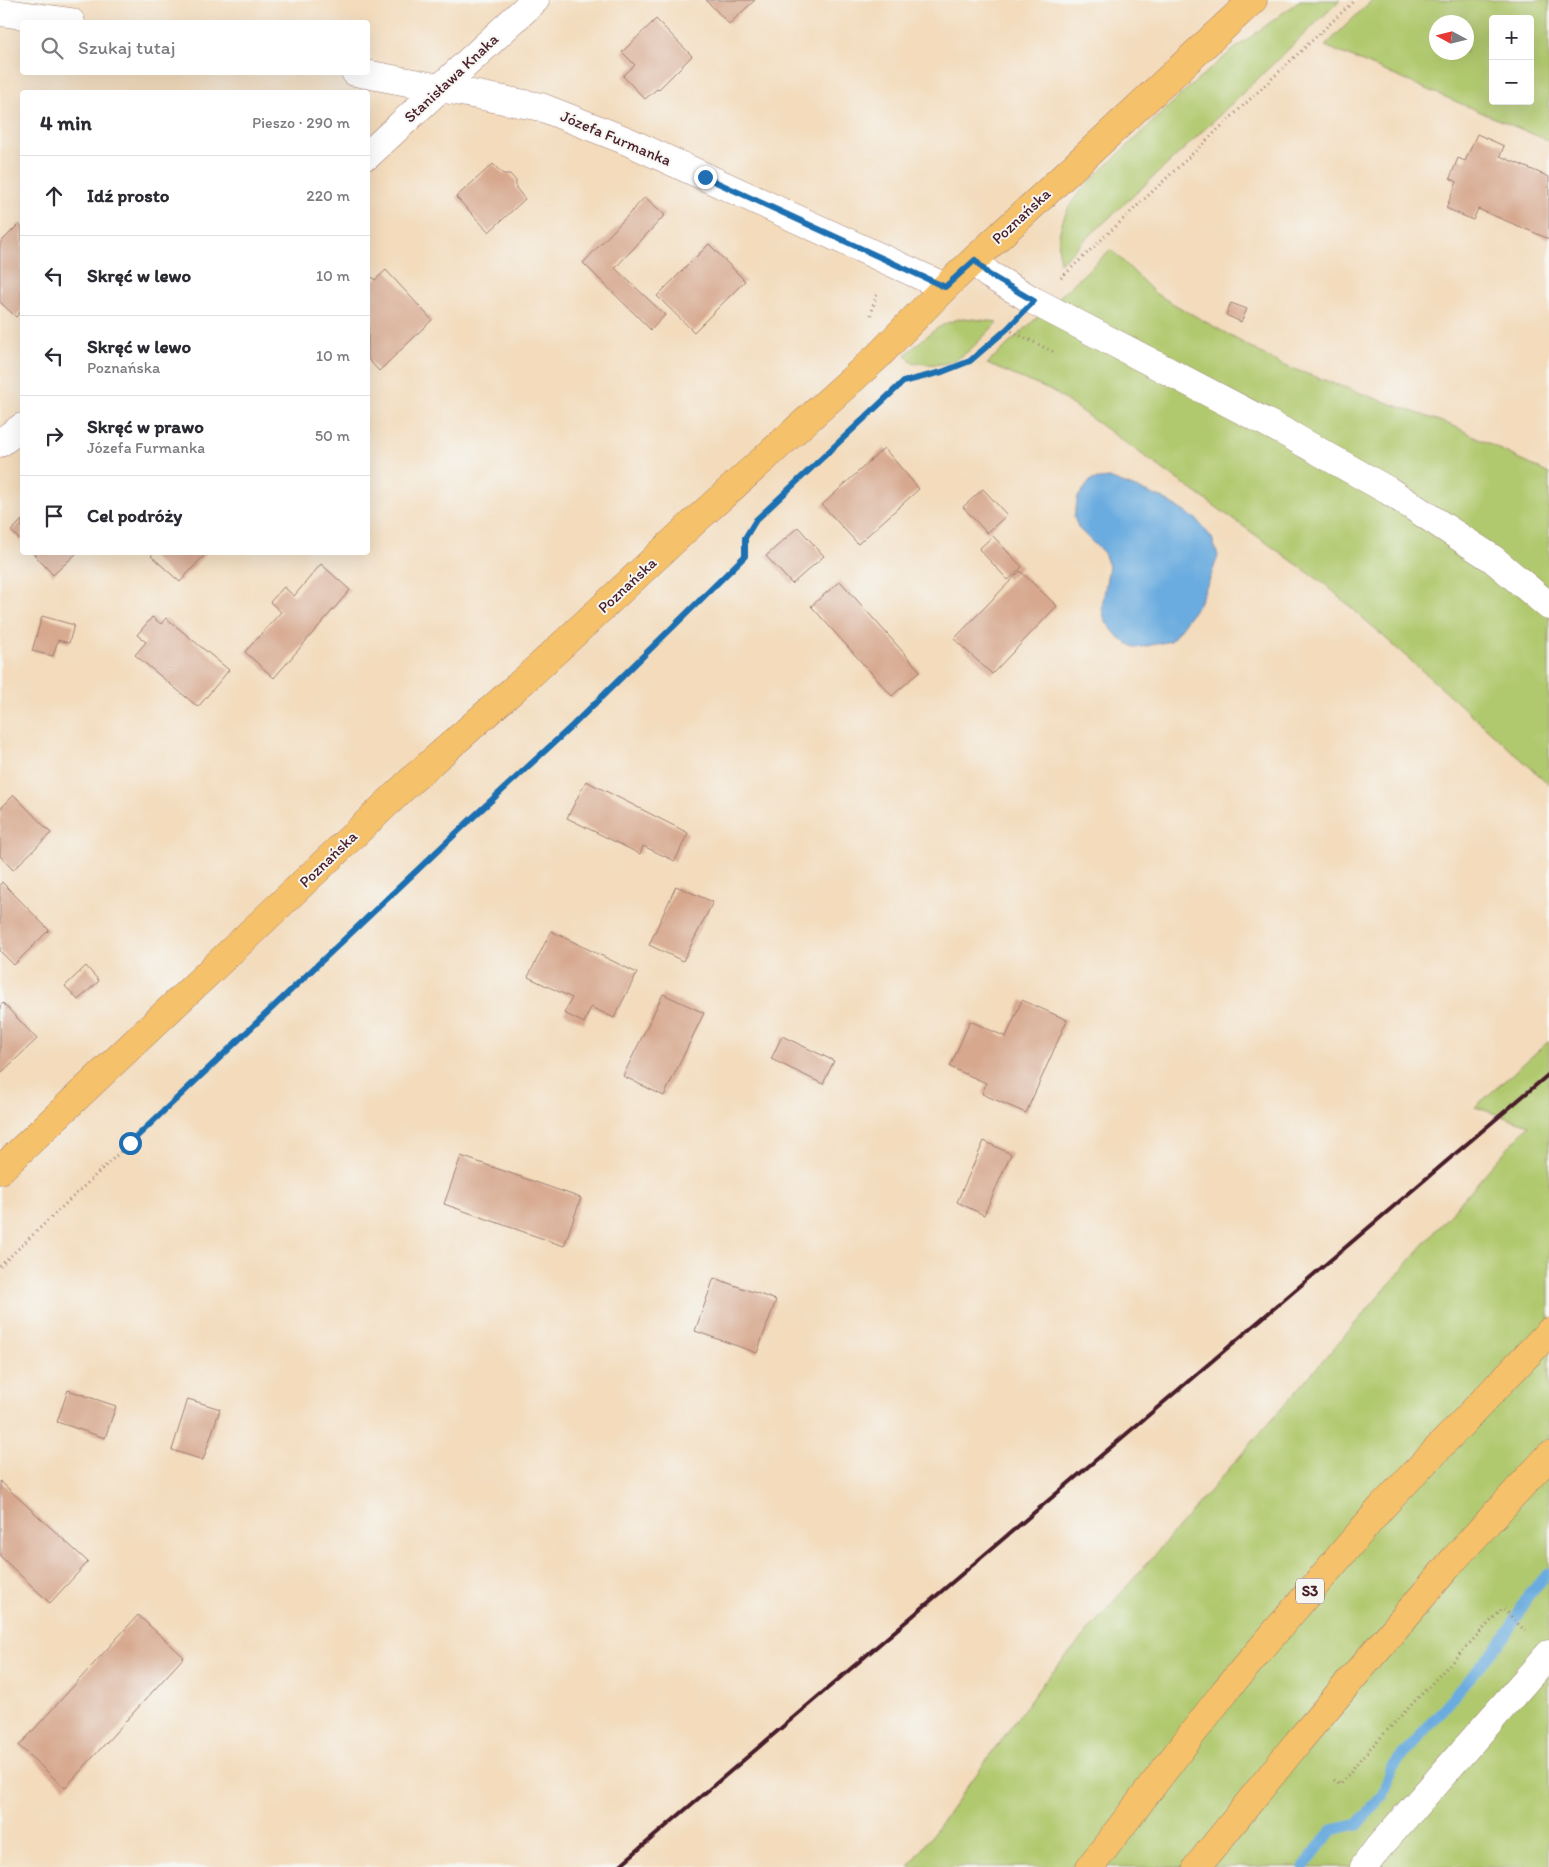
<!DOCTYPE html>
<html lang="pl">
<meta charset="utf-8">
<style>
:root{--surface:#fff;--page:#f2f2f3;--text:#2b2b33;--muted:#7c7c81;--line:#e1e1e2}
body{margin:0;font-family:Itim,sans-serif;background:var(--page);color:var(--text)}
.controls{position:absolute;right:15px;top:15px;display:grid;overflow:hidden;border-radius:5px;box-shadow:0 5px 20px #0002}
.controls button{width:45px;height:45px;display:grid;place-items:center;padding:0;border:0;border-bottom:1px solid var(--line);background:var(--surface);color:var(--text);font:25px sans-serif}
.compass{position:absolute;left:1429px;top:15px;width:45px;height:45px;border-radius:50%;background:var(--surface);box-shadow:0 5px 20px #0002;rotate:277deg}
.stop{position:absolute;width:15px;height:15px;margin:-11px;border:4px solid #1f6fb2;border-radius:50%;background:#fff}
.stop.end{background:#1f6fb2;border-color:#fff;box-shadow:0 1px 5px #0008}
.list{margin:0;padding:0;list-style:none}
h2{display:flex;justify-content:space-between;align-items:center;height:65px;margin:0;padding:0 20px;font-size:21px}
h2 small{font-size:16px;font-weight:400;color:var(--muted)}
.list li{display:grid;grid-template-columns:32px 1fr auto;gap:15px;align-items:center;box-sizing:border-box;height:80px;padding:0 20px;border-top:1px solid var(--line)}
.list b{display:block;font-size:19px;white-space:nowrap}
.list p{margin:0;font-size:16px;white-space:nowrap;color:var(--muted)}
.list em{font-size:16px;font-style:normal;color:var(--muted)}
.icon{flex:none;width:28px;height:28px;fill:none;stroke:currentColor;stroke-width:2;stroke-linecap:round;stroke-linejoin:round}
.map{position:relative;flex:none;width:1549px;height:1867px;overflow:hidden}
.search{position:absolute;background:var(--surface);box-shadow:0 5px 20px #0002;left:20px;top:20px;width:350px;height:55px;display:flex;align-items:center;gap:12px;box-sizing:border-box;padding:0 18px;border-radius:5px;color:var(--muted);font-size:19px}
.panel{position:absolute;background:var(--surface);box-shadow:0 5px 20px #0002;left:20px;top:90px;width:350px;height:465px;border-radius:5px}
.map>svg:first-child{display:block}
</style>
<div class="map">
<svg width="1549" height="1867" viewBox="0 0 1549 1867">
<rect width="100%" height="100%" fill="#f6f6f2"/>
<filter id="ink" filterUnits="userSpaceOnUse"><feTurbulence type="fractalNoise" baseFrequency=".02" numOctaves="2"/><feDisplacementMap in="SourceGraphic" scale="10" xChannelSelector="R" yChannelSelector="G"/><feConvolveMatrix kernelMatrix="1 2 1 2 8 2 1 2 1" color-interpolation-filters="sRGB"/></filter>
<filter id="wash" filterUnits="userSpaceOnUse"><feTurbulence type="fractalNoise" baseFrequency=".0096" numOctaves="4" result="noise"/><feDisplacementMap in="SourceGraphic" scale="20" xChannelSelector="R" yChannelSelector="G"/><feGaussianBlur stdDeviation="1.12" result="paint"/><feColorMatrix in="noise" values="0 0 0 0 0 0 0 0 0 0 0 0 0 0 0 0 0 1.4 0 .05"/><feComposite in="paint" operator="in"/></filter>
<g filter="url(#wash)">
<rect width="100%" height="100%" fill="#f3dbbc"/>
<path fill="#b1c96e" stroke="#7e744c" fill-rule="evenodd" d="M1300,0H1340L1185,148L1060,263C1055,234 1063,212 1081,190L1186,90L1228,54Z
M1372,0H1549V141L1325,46ZM1493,19H1530V101H1493ZM1466,22V52H1436V22Z
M1111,249L1156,294L1282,365L1456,427L1549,474V784L1326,585L1054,392L987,364Z
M963,318L998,322C984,335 968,356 950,362C938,366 923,364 911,362L906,354C925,338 938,323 963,318Z
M1549,1041V1867H909L1043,1683L1498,1159L1529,1125L1475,1107Z"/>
<path fill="#6bacdf" stroke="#5a6685" d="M1109,478L1162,498L1196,519L1212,538L1218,556L1209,581L1199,603L1171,641L1136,648L1120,639L1105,621L1102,607L1109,566L1104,553L1079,529L1074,517L1078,497L1091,480Z"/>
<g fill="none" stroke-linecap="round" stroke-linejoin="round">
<path stroke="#6bacdf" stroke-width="11" d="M1303,1867L1332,1830L1358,1824L1382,1796L1391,1769L1505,1637L1529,1594L1549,1573"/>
</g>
<g id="blocks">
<path fill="#d7a88e" d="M706,0H755L729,24Z
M656,19L692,56L658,90L657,89L645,99L623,76L635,65L622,52Z
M1477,134L1504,146L1500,156L1549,177V239L1478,209L1473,220L1446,208L1457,182L1450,178L1458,158L1465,161Z
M493,164L503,174H510L516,181V188L525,199L489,232L456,197Z
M645,197L665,215L615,268L665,315L651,330L583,263Z
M19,224L22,228V310L16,317L0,302V243Z
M709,244L745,281L694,332L657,296Z
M386,270L432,320L379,371L368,359V278L371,276L375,280Z
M1231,303L1247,309L1241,322L1226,315Z
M884,448L919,489L858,544L822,505Z
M983,489L1007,515L987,533L963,507Z
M22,520V542L11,531Z
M798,527L824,556L792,584L766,556Z
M993,536L1022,567L1008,580L979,549Z
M32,552H78L53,575Z
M154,552H207L180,582L151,556Z
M321,564L350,590L274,678L245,652L281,612L270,602L284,587L294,596Z
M1020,571L1057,606L992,674L954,639Z
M840,581L920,671L892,696L811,606Z
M42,616L74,625L69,643L58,640L53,656L32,651Z
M152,617L161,624L166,618L229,670L198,707L135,655L146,642L137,635Z
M586,781L688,833L675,861L643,846L640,854L567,818Z
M14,795L51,833L13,870L0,856V809Z
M2,882L49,930L14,965L0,951V884Z
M676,886L713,902L683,961L649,945Z
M551,931L637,973L614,1018L591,1007L584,1023L564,1013L572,998L528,977Z
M86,966L99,981L78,1000L65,986Z
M663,994L704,1013L664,1096L623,1076Z
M1022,1000L1067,1020L1026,1113L982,1094L986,1083L950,1067L970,1021L1006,1037Z
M3,1003L37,1039L0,1074V1006Z
M782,1036L834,1061L823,1084L771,1059Z
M984,1141L1011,1154L984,1215L957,1202Z
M461,1156L581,1198L564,1246L444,1204Z
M714,1278L776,1300L757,1353L695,1331Z
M68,1390L116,1406L105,1438L57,1422Z
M188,1399L220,1409L203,1460L172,1450Z
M0,1481L88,1562L50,1603L0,1556Z
M138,1615L184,1657L65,1788L19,1746Z"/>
</g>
</g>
<g filter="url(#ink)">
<use href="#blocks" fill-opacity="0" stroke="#9e7d74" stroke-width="1"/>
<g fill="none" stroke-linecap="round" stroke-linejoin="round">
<g stroke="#9e7d74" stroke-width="29">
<path id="minor" d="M0,12L71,22
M355,72L541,107L627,141L945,287
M368,155L535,0
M975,260L988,274L1034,301L1290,435L1389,491L1493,559L1549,606
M0,443L22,427
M1364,1867L1378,1848L1549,1654"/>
</g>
<g stroke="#9e7d74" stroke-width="29">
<path id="major" d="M0,1170L416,776L530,675L695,521L877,357L945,287L1253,0"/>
</g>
<g stroke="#9e7d74" stroke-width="29">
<path id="highway" d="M1090,1867L1225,1691L1381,1508L1549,1332
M1197,1867L1297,1743L1455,1558L1549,1456"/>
</g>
<path stroke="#9e7d74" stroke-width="3" stroke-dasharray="1 4" stroke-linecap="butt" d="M1061,278L1355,0
M871,315L877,292
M1007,329L1056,353
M0,1266L470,820L572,726L745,556V538L756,520L903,382L942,372L970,361L1011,325
M1334,1780L1340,1785L1361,1758L1503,1608L1525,1631"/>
<use href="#minor" stroke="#fff" stroke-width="28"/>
<use href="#major" stroke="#f5c16b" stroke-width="28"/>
<use href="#highway" stroke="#f5c16b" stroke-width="28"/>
<path stroke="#4a1f2b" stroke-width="4" d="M618,1867L1549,1074"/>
</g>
</g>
<g fill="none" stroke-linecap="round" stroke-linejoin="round" filter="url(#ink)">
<path stroke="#1f6fb2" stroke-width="6" d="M130,1143L470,820L572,726L745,556V538L756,520L903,382L942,372L970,361L1007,329L1034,301L988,274L975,260L945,287L705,177"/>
</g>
<g text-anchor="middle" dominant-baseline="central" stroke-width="4" stroke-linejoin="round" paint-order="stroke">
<rect fill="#f6f6f2" stroke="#7e6067" stroke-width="1" x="1296" y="1578.5" width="28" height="25" rx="4"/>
<g font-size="15" font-weight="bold" fill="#4a1f2b">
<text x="1310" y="1591">S3</text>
</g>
<g font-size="16" fill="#4a1f2b" stroke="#f6f6f2">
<text transform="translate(451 78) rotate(-43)">Stanisława Knaka</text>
<text transform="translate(616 138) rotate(23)">Józefa Furmanka</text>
<text transform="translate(1021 216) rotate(-43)">Poznańska</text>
<text transform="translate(627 585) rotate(-43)">Poznańska</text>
<text transform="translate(328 859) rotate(-44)">Poznańska</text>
</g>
</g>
</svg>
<div class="controls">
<button>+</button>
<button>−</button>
</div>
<svg class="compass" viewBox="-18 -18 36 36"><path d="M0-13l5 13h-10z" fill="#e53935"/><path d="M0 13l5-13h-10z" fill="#7c7c81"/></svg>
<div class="stop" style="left:130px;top:1143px"></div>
<div class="stop end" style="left:705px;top:177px"></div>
<div class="search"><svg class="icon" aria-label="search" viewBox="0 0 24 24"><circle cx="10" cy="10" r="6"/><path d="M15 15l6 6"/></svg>Szukaj tutaj</div>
<section class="panel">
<h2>4 min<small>Pieszo · 290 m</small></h2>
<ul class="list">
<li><svg class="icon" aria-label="ahead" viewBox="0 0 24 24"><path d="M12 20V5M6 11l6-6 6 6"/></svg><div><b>Idź prosto</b></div><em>220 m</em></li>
<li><svg class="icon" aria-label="left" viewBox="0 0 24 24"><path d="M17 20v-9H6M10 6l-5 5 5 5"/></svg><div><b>Skręć w lewo</b></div><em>10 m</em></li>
<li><svg class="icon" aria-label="left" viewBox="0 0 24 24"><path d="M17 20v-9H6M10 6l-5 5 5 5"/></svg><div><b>Skręć w lewo</b><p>Poznańska</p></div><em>10 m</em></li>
<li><svg class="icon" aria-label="right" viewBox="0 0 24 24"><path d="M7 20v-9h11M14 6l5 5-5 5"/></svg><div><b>Skręć w prawo</b><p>Józefa Furmanka</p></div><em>50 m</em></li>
<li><svg class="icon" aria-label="arrive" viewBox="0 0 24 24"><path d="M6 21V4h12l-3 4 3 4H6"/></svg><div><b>Cel podróży</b></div></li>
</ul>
</section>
</div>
